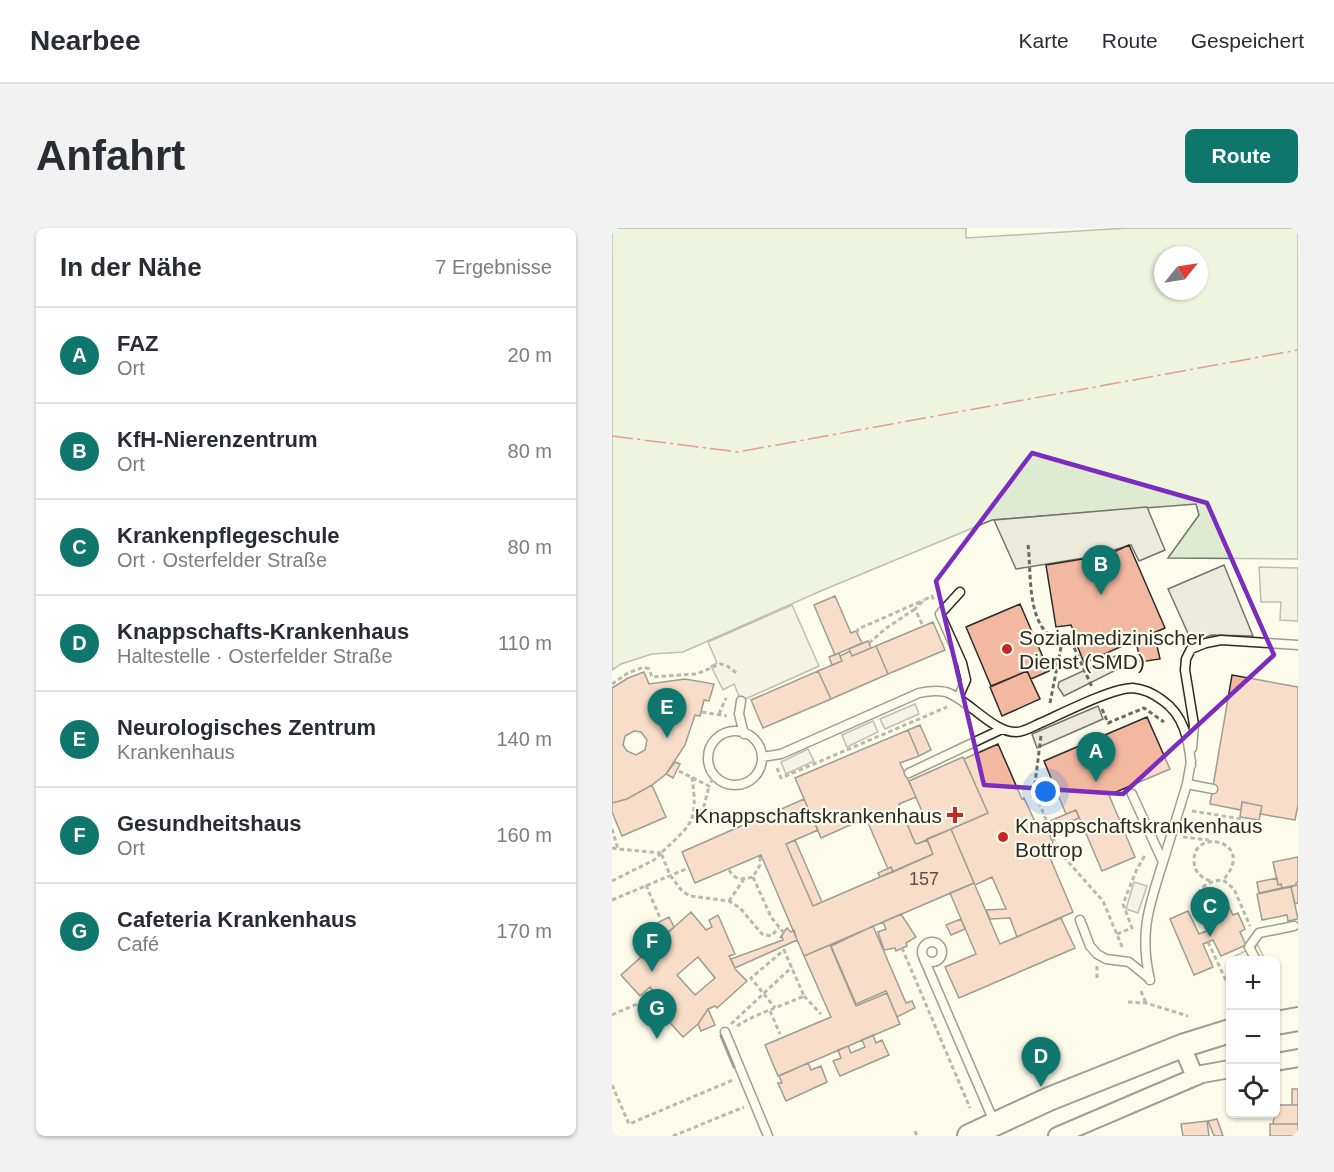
<!DOCTYPE html>
<html lang="de">
<meta charset="utf-8">
<style>
:root{--surface:#fff;--page:#f2f2f3;--text:#2b2b33;--muted:#7c7c81;--line:#e1e1e2;--accent:#0f766e}
body{margin:0;font-family:Helvetica,sans-serif;background:var(--page);color:var(--text)}
.controls{position:absolute;right:18px;bottom:18px;display:grid;overflow:hidden;border-radius:9px;box-shadow:0 2px 4px #0004}
.controls button{width:54px;height:54px;display:grid;place-items:center;padding:0;border:0;border-bottom:2px solid var(--line);background:var(--surface);color:var(--text);font:30px sans-serif}
.compass{position:absolute;left:542px;top:18px;width:54px;height:54px;border-radius:50%;background:var(--surface);box-shadow:0 2px 4px #0004;rotate:60deg}
.you{position:absolute;left:434px;top:564px;width:21px;height:21px;margin:-15px;border:4px solid #fff;border-radius:50%;background:#1a73e8;box-shadow:0 0 0 9px #1a73e833}
.badge{display:grid;place-items:center;width:39px;height:39px;border-radius:50%;background:var(--accent);color:#fff;font-size:20px;font-weight:700}
.pin{position:absolute;translate:-50% -50px;filter:drop-shadow(0 2px 3px #0008)}
.pin::after{content:'';position:absolute;top:32px;width:21px;height:18px;background:inherit;clip-path:polygon(0 0,100% 0,50% 100%)}
.list{margin:0;padding:0;list-style:none}
h2{display:flex;justify-content:space-between;align-items:center;height:78px;margin:0;padding:0 24px;font-size:26px}
h2 small{font-size:20px;font-weight:400;color:var(--muted)}
.list li{display:grid;grid-template-columns:39px 1fr auto;gap:18px;align-items:center;box-sizing:border-box;height:96px;padding:0 24px;border-top:2px solid var(--line)}
.list b{display:block;font-size:22px;white-space:nowrap}
.list p{margin:0;font-size:20px;white-space:nowrap;color:var(--muted)}
.list em{font-size:20px;font-style:normal;color:var(--muted)}
.icon{flex:none;width:33px;height:33px;fill:none;stroke:currentColor;stroke-width:2;stroke-linecap:round;stroke-linejoin:round}
.map{position:relative;flex:none;width:686px;height:908px;overflow:hidden;border-radius:9px}
header{display:flex;align-items:center;gap:36px;box-sizing:border-box;height:84px;padding:0 30px;background:var(--surface);border-bottom:2px solid var(--line)}
header strong{font-size:28px}
nav{display:flex;gap:33px;margin-inline-start:auto;font-size:21px}
.intro{display:flex;align-items:center;justify-content:space-between;box-sizing:border-box;height:144px;padding:0 36px}
h1{margin:0;font-size:42px}
.button{padding:15px 27px;border-radius:9px;background:var(--accent);color:#fff;font-size:21px;font-weight:700}
main{display:flex;gap:36px;padding:0 36px}
aside{flex:1;background:var(--surface);border-radius:9px;box-shadow:0 2px 4px #0004}
.map>svg:first-child{display:block}
</style>
<header>
<strong>Nearbee</strong>
<nav><a>Karte</a><a>Route</a><a>Gespeichert</a></nav>
</header>
<div class="intro"><h1>Anfahrt</h1><a class="button">Route</a></div>
<main>
<aside>
<h2>In der Nähe<small>7 Ergebnisse</small></h2>
<ul class="list">
<li><span class="badge">A</span><div><b>FAZ</b><p>Ort</p></div><em>20 m</em></li>
<li><span class="badge">B</span><div><b>KfH-Nierenzentrum</b><p>Ort</p></div><em>80 m</em></li>
<li><span class="badge">C</span><div><b>Krankenpflegeschule</b><p>Ort · Osterfelder Straße</p></div><em>80 m</em></li>
<li><span class="badge">D</span><div><b>Knappschafts-Krankenhaus</b><p>Haltestelle · Osterfelder Straße</p></div><em>110 m</em></li>
<li><span class="badge">E</span><div><b>Neurologisches Zentrum</b><p>Krankenhaus</p></div><em>140 m</em></li>
<li><span class="badge">F</span><div><b>Gesundheitshaus</b><p>Ort</p></div><em>160 m</em></li>
<li><span class="badge">G</span><div><b>Cafeteria Krankenhaus</b><p>Café</p></div><em>170 m</em></li>
</ul>
</aside>
<div class="map">
<svg width="686" height="908" viewBox="0 0 686 908">
<rect width="100%" height="100%" fill="#fdfbea"/>
<path fill="#deebd1" stroke="#74746e" stroke-width="1.5" fill-rule="evenodd" d="M0,0H354V10L515,0H686V331L556,330L587,287L584,276L380,292L211,362L71,424L40,426L9,436L0,442ZM551,27H587V63H551Z"/>
<path fill="#eceadb" stroke="#74746e" stroke-width="1.5" d="M535,279L553,322L527,333L519,317L478,329L404,341L382,292Z
M612,337L641,408L599,407L585,413L579,412L556,361Z
M647,339L686,340V393L668,392L669,374H649Z
M180,377L207,438L129,473L122,456L111,462L99,438L105,435L96,414Z
M508,426L514,437L452,468L446,459L447,454Z
M303,476L307,486L273,501L268,491Z
M486,478L491,491L425,520L420,506Z
M261,493L266,504L235,519L230,507Z
M196,521L202,533L174,546L169,534Z
M522,654L535,658L526,685L514,681Z
M646,717L653,732H622L621,729Z"/>
<path fill="#f2b8a0" stroke="#2b2b2b" stroke-width="1.5" fill-rule="evenodd" d="M517,317L553,400L539,406L540,409H543L548,431L528,434L524,412L472,435L465,417L467,416L459,397L444,399L434,337L495,327Z
M223,368L239,405L244,403L250,415L223,427L202,377Z
M408,376L437,443L419,451L415,443L379,458L354,399Z
M321,394L333,422L276,446L264,418Z
M256,413L259,420L240,428L237,421Z
M264,418L276,446L219,471L206,443L230,433L228,428L238,423L240,428Z
M227,425L230,433L220,437L217,429Z
M206,443L219,471L151,500L139,472Z
M415,443L428,471L390,488L378,459Z
M32,444L37,456L73,451L102,456L97,473L92,472L88,488L83,487L73,517L54,546L40,557L15,571L0,575V460L16,450ZM22,503L29,504L35,512L33,522L24,527L15,523L11,517L13,508Z
M620,447L686,459V577L683,592L648,586L650,578L630,574L629,582L598,576Z
M535,489L558,541L497,567L523,629L490,643L464,582L454,586L432,533Z
M308,497L319,522L307,528L296,502Z
M296,502L307,528L288,535L304,569L287,576L303,615L305,616L315,612L321,626L281,644L279,639L276,641L254,590L209,610L183,550Z
M386,516L410,571L412,570L425,598L433,595L441,615L433,618L461,684L405,709L398,690L378,691L374,682L394,681L380,649L363,657L339,601L376,585L352,531Z
M351,529L376,585L305,616L303,615L295,596L296,593L311,586L297,553Z
M63,534L68,536L61,550L54,546Z
M40,557L54,589L10,608L0,584V575L15,571Z
M192,571L206,602L174,616L201,678L321,626L315,611L339,601L362,655L192,728L149,627L83,655L70,624L129,598L127,593L135,589L138,595Z
M630,574L650,578L647,592L628,589Z
M464,582L467,590L436,603L433,595Z
M183,612L210,674L201,678L174,616Z
M686,629V654L684,655V657L670,660L669,656L666,657L661,634Z
M279,639L281,644L268,649L266,645Z
M665,650L666,657L669,656L670,660L647,665L645,654Z
M362,655L388,716L449,690L463,720L347,770L333,739L364,726L338,665Z
M684,657H686V675L683,676L679,659Z
M679,659L686,691L676,693L675,687L650,692L645,666Z
M615,675L621,687L626,685L633,701L628,704L634,717L609,728L601,712L591,716L601,739L582,747L558,691L576,683L587,706L597,702L590,685Z
M79,684L94,702L100,699L97,692L106,687L123,726L117,728L124,742L135,753L105,780L103,778L96,781L86,796L71,809L41,776L38,777L41,775L39,765L42,764L38,759L28,768L9,747ZM86,729L103,750L83,767L65,747Z
M289,686L304,709L294,715L295,718L284,723L283,720L272,722L266,704L274,701L271,694Z
M57,689L62,699L49,710L43,696Z
M349,691L353,701L339,707L334,697Z
M261,698L294,775L300,773L303,780L285,789L274,763L244,776L219,718Z
M175,700L179,704L182,702L185,712L123,740L119,731L171,712L170,709L168,710Z
M218,717L244,778L275,765L288,796L166,848L153,817L219,789L192,728Z
M96,781L103,797L89,803L86,796Z
M261,807L264,815L270,812L277,827L228,848L221,833L229,830L226,822L236,818L239,825L253,819L250,812Z
M196,835L199,842L209,838L215,854L174,873L166,855H170L167,848Z
M680,861H686V877H680Z
M664,877H686V896H661Z
M605,891L611,908H602L596,893Z
M595,893L597,908H571L569,896Z
M658,896H686V908H658Z"/>
<g fill="none" stroke-linecap="round" stroke-linejoin="round">
<g stroke="#2b2b2b" stroke-width="11">
<path id="lane" d="M346,470L354,452L350,435L328,386L348,364
M129,473L127,486L132,506
M96 530a27 27 0 1 1 54 0a27 27 0 1 1-54 0Z
M580,520L582,497L573,442L574,431L579,421L594,415L609,412L686,417
M150,529L169,526L307,465C316,463 325,462 334,464C357,472 381,505 405,504C413,504 423,497 431,494C451,485 500,460 521,460C531,461 542,466 550,472C572,487 577,512 579,537
M297,545L390,501
M575,556L601,561
M520,566L551,634C537,678 527,705 538,752
M551,634L575,556L579,533
M468,692L478,718L485,726L494,731L517,734L538,751
M310 724a10 10 0 1 1 20 0a10 10 0 1 1-20 0Z
M312,731L383,896
M644,732L637,719L647,705L682,698
M113,804L156,908"/>
</g>
<g stroke="#2b2b2b" stroke-width="20">
<path id="street" d="M570,818L583,849
M664,834L686,830
M445,908L590,846L618,841"/>
</g>
<g stroke="#2b2b2b" stroke-width="26">
<path id="secondary" d="M664,795L686,791
M357,908L437,871L570,818L618,803"/>
</g>
<path stroke="#6a6964" stroke-width="3" stroke-dasharray="4.5 3" stroke-linecap="butt" d="M416,317C420,347 413,403 450,414
M310,396L303,381L312,372L320,368L322,373
M245,405L246,401L312,372
M456,406L480,459
M257,415L273,401L303,381
M0,456L16,445L32,439L37,441L40,449L85,446L108,436L114,437L126,446
M438,475L450,414L456,406L461,404
M490,481L496,495L532,480L552,494
M90,484L115,488
M107,486L114,470
M429,508L422,563L426,572L444,617L451,628L491,673L511,721
M165,540L169,550L335,479
M67,543L97,558L102,548
M80,549C86,594 81,595 49,625L58,647L70,663L78,668L117,673L128,680L150,706L159,708L167,700
M580,583L630,591V589
M82,591L92,578L97,558
M0,601L6,621L49,625
M571,609L597,612
M0,620L6,621
M117,642C123,652 130,652 141,649L148,637V629
M141,649L159,689L172,705
M0,653L42,632L49,625
M598,653C589,649 582,644 582,633C581,598 646,614 611,652
M34,657L48,690
M0,672L74,641
M117,673L132,651
M595,702C587,679 575,655 611,652L622,661L638,698
M505,706L520,700L511,676L524,643L533,627
M596,714L618,761
M290,720L358,880
M485,738V750
M529,763L534,775
M192,768L209,786
M516,774L534,775L576,788
M158,783L168,806
M0,787L34,772
M119,796L180,739
M125,798C145,785 170,778 192,768L172,722L139,750L163,780
M0,857L17,896L121,852
M303,903L305,908
M61,908L132,879"/>
<use href="#lane" stroke="#fdfbea" stroke-width="8"/>
<use href="#street" stroke="#fdfbea" stroke-width="16"/>
<use href="#secondary" stroke="#fdfbea" stroke-width="22"/>
<path stroke="#2b2b2b" stroke-width="3" d="M109,808L122,839"/>
<path stroke="#c62828" stroke-width="1.5" stroke-dasharray="21 4.5 3 4.5" stroke-linecap="butt" d="M0,208L126,224L686,122"/>
</g>
<path d="M0 0H686V908H0ZM420,225L595,275L662,427L511,566L372,557L324,353Z" fill="#fdfbea" fill-opacity=".55" fill-rule="evenodd"/>
<path fill="none" stroke="#7b2cbf" stroke-width="4.5" stroke-linejoin="round" d="M420,225L595,275L662,427L511,566L372,557L324,353Z"/>
<g fill="#c62828" stroke="#fdfbea" stroke-width="2">
<circle cx="395" cy="421" r="6"/>
<path d="M340 578h6v6h6v6h-6v6h-6v-6h-6v-6h6z"/>
<circle cx="391" cy="609" r="6"/>
</g>
<g text-anchor="middle" dominant-baseline="central" stroke-width="4.5" stroke-linejoin="round" paint-order="stroke">
<g font-size="18" fill="#5d4e48">
<text x="312" y="651">157</text>
</g>
<g font-size="21" fill="#2b2b2b" stroke="#fdfbea" text-anchor="start">
<text x="407" y="409">Sozialmedizinischer<tspan x="407" dy="24">Dienst (SMD)</tspan></text>
<text x="330" y="587" text-anchor="end">Knappschaftskrankenhaus</text>
<text x="403" y="597">Knappschaftskrankenhaus<tspan x="403" dy="24">Bottrop</tspan></text>
</g>
</g>
</svg>
<div class="controls">
<button>+</button>
<button>−</button>
<button><svg class="icon" aria-label="locate" viewBox="0 0 24 24"><circle cx="12" cy="12" r="6"/><path d="M12 2v4M12 18v4M2 12h4M18 12h4"/></svg></button>
</div>
<svg class="compass" viewBox="-18 -18 36 36"><path d="M0-13l5 13h-10z" fill="#e53935"/><path d="M0 13l5-13h-10z" fill="#7c7c81"/></svg>
<div class="you"></div>
<div class="pin badge" style="left:484px;top:554px">A</div>
<div class="pin badge" style="left:489px;top:367px">B</div>
<div class="pin badge" style="left:598px;top:709px">C</div>
<div class="pin badge" style="left:429px;top:859px">D</div>
<div class="pin badge" style="left:55px;top:510px">E</div>
<div class="pin badge" style="left:40px;top:744px">F</div>
<div class="pin badge" style="left:45px;top:811px">G</div>
</div>
</main>
